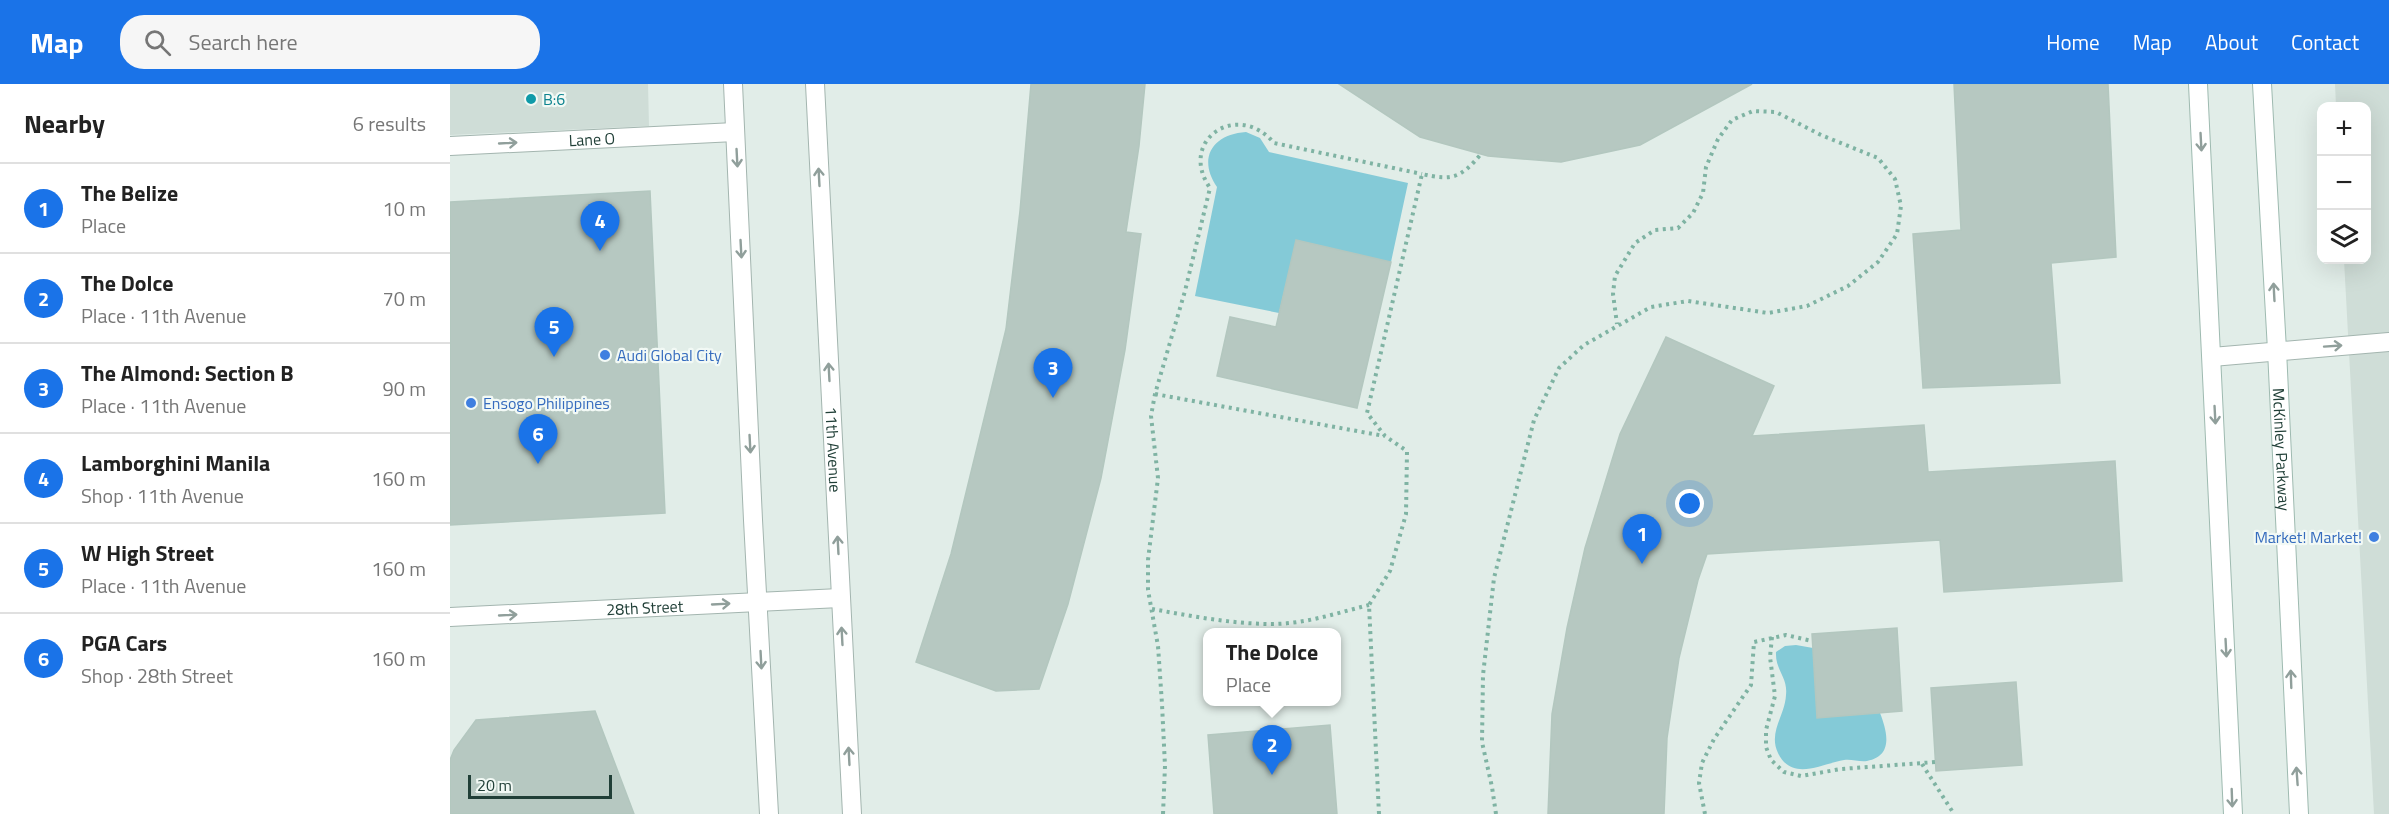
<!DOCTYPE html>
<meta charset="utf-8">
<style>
:root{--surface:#fff;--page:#f6f6f6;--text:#222;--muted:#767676;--line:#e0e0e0;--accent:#1a73e8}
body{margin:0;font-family:"Titillium Web",sans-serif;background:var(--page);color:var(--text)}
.controls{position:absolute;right:18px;top:18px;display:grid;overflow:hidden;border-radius:12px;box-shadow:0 6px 24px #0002}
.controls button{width:54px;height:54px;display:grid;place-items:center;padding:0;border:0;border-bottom:2px solid var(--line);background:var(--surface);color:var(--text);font:30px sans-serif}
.scale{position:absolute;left:18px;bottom:15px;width:144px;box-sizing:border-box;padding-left:6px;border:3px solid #203f37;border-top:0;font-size:16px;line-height:21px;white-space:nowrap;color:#203f37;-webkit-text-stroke:4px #f2f9f5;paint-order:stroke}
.you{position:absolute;left:1240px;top:420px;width:21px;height:21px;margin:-15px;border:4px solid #fff;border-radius:50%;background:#1a73e8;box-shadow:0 0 0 9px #1a73e833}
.badge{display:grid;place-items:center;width:39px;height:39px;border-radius:50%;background:var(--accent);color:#fff;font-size:20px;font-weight:700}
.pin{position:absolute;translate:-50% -50px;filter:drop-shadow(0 2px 3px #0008)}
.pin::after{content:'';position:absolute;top:32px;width:21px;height:18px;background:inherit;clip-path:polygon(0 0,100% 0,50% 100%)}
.popup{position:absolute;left:753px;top:544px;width:138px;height:78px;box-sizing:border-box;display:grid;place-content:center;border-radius:12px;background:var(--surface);filter:drop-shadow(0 2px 4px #0005);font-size:20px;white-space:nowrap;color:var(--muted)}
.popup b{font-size:22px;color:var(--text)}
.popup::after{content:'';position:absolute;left:50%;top:100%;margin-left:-12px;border:12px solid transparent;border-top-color:var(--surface)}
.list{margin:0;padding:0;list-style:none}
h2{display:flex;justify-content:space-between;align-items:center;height:78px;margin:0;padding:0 24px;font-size:26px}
h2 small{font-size:20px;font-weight:400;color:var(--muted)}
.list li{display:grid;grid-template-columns:39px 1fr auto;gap:18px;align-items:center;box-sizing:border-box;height:90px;padding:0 24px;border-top:2px solid var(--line)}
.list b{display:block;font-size:22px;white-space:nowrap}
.list p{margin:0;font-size:20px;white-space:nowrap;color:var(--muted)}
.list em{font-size:20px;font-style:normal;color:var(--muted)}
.icon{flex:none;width:33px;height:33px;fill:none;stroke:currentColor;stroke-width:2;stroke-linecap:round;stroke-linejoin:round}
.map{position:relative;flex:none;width:1939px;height:730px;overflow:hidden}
header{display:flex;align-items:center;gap:36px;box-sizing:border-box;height:84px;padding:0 30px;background:var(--accent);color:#fff}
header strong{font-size:28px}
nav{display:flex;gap:33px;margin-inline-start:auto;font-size:21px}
.search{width:420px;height:54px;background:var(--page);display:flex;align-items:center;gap:15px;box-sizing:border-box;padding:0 21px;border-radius:24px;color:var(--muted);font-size:22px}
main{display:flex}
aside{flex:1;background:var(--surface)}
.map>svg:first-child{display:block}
</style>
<header>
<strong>Map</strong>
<div class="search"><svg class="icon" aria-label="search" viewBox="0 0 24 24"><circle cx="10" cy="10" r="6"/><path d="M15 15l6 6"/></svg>Search here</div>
<nav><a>Home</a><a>Map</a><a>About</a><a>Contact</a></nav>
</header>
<main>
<aside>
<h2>Nearby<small>6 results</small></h2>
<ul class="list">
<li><span class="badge">1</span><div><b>The Belize</b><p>Place</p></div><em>10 m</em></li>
<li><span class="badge">2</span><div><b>The Dolce</b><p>Place · 11th Avenue</p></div><em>70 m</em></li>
<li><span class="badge">3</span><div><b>The Almond: Section B</b><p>Place · 11th Avenue</p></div><em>90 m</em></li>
<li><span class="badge">4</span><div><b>Lamborghini Manila</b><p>Shop · 11th Avenue</p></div><em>160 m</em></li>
<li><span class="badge">5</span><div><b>W High Street</b><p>Place · 11th Avenue</p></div><em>160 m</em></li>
<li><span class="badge">6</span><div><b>PGA Cars</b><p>Shop · 28th Street</p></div><em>160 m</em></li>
</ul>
</aside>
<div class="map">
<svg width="1939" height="730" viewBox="0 0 1939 730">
<rect width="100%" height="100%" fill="#e1ede8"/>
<path fill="#cfddd7" d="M0,0H198L199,42L0,51Z
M1885,0H1939V730H1924L1894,176H1916V22H1886Z"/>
<path fill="#84cad7" d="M796,48L810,54L819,68L958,99L941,178L846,157L829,229L745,212L767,103C747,74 763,50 796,48Z
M1346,561L1363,564L1368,633L1430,629C1437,647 1444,672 1417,677C1409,678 1402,675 1394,676C1371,680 1342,698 1328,669C1318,648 1335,632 1336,611C1338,593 1325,586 1326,568L1335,562Z"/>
<path fill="#b6c8c1" stroke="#b3c7bf" stroke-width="1.5" d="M581,0H695L689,62L676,148L691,150L675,266L651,394L618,520L589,605L546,607L466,578L501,470L556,245L570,127Z
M889,0H1302L1190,61L1111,78L1038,72L970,53Z
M1504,0H1658L1666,173L1601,179L1610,299L1473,304L1463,150L1511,146Z
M200,107L215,429L0,441V118Z
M846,156L941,178L907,324L767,292L780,233L826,243Z
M1216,253L1324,302L1302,352L1474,341L1478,388L1665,377L1672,497L1494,508L1490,456L1257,470L1248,496L1229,574L1217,654L1214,730H1098L1102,630L1117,544L1135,464L1170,350Z
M1447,544L1452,627L1367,634L1362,550Z
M1566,598L1572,681L1486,687L1481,604Z
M145,627L184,730H0V676L4,666L26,636Z
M880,641L887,730H764L758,651Z"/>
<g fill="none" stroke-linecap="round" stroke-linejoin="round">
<g stroke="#a3b5af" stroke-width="20">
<g id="lane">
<path id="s1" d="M0,62L285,48"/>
<path d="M1762,273L1939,258"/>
</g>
</g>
<g stroke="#a3b5af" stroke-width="20">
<g id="street">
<path d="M283,0L303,436L319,730"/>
<path id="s2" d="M365,0L402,730"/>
<path id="s3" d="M0,533L390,514"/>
</g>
</g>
<g stroke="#9ebab0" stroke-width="20">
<g id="secondary">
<path d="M1748,0L1783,730"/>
<path id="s4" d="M1812,0L1827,266L1849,730"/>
</g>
</g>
<path stroke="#7fb3a3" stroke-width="4" stroke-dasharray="3 4.5" stroke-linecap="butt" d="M705,310L934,352
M702,525C741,532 782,540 822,540C855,540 887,529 919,521
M1322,553L1320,573L1325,612L1316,646V663L1321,676L1334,688L1351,692L1391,685L1486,678
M1472,680L1504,730
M713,730L715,682L712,620L708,562L698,506V476L708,394L701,332L705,310L735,207L760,104C727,56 788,16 824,59L972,90
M929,730L919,521L940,487L956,430L957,367L935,352L917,329L972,90C1002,97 1011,94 1031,70
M1046,730L1042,703L1032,658L1033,591L1044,494L1084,336L1109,284L1134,261L1201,223L1238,217L1318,229L1357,222L1398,202L1428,178L1447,150L1451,122L1445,95L1428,74L1371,51L1326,28L1303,27L1282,36L1268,55L1256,83L1253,109L1243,129L1228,144L1205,146L1185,159L1165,192L1163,210L1167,240
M1255,730L1249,699L1252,679L1264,655L1301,601L1304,558L1336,551L1362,557"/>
<use href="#lane" stroke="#fff" stroke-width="18"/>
<use href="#street" stroke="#fff" stroke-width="18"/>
<use href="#secondary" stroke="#fff" stroke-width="18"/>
</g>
<defs><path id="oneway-shaft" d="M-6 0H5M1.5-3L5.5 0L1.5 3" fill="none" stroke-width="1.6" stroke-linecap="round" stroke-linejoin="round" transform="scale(1.5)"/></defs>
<g stroke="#909f9b">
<use href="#oneway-shaft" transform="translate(1751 58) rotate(87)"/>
<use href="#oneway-shaft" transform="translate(58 59) rotate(-3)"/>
<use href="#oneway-shaft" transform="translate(287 74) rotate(87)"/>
<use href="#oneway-shaft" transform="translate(369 93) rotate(-93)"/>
<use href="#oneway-shaft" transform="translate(291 165) rotate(87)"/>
<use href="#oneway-shaft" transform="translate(1824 208) rotate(-93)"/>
<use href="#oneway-shaft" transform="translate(1883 262) rotate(-4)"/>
<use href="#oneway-shaft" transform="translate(379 288) rotate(-93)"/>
<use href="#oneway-shaft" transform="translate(1765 331) rotate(87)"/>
<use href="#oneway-shaft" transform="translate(300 360) rotate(87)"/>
<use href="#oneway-shaft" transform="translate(388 461) rotate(-93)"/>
<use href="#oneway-shaft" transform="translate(271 520) rotate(-3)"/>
<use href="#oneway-shaft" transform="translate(58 531) rotate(-3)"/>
<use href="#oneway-shaft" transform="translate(392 552) rotate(-93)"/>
<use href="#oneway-shaft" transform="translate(1776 564) rotate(87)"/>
<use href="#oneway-shaft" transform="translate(311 576) rotate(87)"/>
<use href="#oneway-shaft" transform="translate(1841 595) rotate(-92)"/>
<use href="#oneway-shaft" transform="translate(399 672) rotate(-93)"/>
<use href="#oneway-shaft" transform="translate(1847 692) rotate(-94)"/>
<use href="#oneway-shaft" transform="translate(1782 714) rotate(88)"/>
</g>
<circle fill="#0f9aa8" stroke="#f2f9f5" stroke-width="2" cx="81" cy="15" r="6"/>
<g fill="#3f7fe0" stroke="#f2f9f5" stroke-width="2">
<circle cx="155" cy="271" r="6"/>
<circle cx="21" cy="319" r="6"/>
<circle cx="1924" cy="453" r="6"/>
</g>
<g text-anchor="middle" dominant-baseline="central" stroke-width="4.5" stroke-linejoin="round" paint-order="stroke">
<g font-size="16" fill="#0d838f" stroke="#f2f9f5" text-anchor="start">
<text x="93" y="15">B:6</text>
</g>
<g font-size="16" fill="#203f37" stroke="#f2f9f5">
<text stroke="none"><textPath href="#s1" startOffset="142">Lane O</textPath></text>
<text stroke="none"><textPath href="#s2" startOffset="366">11th Avenue</textPath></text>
<text stroke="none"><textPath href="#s4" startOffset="366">McKinley Parkway</textPath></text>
<text stroke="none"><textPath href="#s3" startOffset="195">28th Street</textPath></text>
</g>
<g font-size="16" fill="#366cbe" stroke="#f2f9f5" text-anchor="start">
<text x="167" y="271">Audi Global City</text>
<text x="33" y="319">Ensogo Philippines</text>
<text x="1912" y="453" text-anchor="end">Market! Market!</text>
</g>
</g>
</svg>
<div class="controls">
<button>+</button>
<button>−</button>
<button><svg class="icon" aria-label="layers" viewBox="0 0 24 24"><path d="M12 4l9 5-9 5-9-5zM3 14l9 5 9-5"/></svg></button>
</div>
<div class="scale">20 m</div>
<div class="you"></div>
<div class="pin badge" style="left:1192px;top:480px">1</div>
<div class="pin badge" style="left:822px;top:691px">2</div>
<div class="popup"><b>The Dolce</b>Place</div>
<div class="pin badge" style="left:603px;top:314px">3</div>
<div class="pin badge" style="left:150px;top:167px">4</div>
<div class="pin badge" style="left:104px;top:273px">5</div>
<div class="pin badge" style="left:88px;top:380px">6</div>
</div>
</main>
